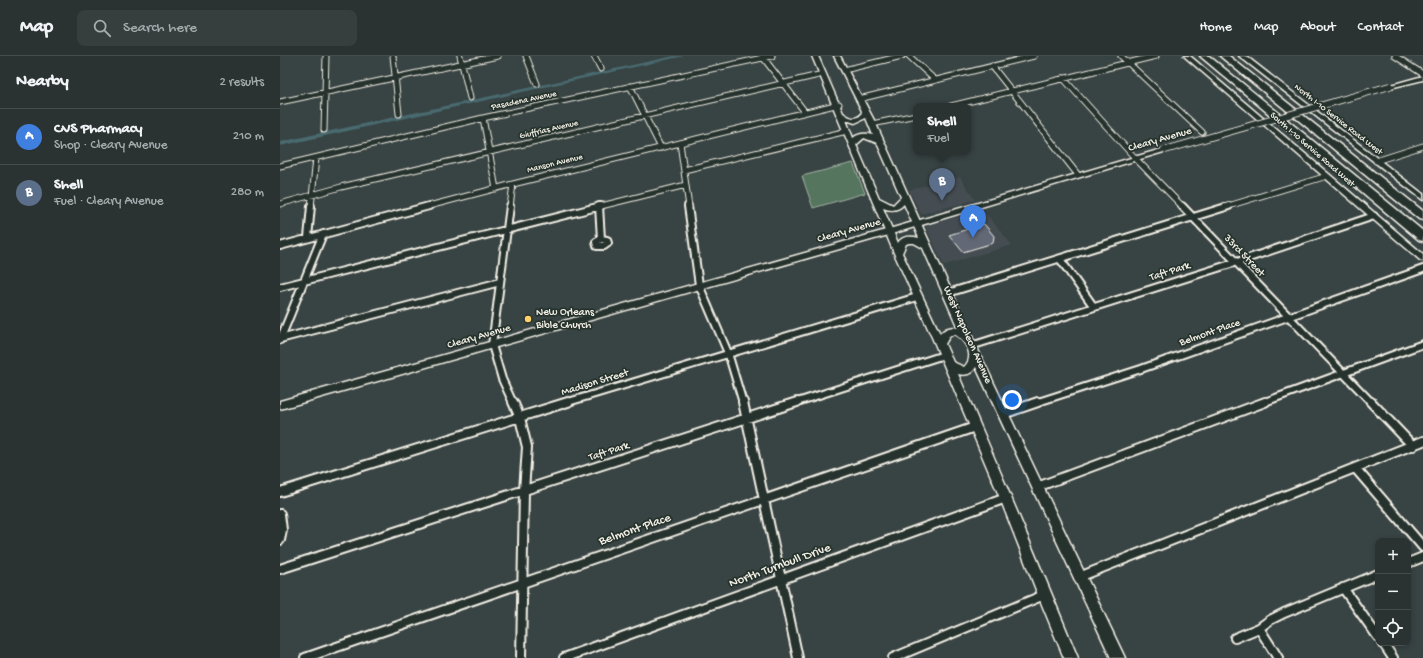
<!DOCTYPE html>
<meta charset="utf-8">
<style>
:root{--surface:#2a3232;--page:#363e3e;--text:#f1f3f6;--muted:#a5aaac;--line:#464d4d;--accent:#ffd166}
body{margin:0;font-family:"Gochi Hand",sans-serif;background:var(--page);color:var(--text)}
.controls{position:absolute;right:12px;bottom:12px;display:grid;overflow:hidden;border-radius:8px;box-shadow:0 2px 6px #0003}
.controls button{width:36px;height:36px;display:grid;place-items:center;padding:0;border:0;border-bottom:1px solid var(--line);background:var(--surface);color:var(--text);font:20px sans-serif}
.you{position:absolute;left:732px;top:344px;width:14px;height:14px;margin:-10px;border:3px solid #fff;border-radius:50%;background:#1a73e8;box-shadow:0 0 0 6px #1a73e833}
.badge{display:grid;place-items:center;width:26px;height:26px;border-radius:50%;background:var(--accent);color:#fff;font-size:13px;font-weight:700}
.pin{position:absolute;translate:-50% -33px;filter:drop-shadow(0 1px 2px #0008)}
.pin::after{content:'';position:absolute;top:21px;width:14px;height:12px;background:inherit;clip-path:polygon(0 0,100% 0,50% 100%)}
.popup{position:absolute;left:633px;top:47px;width:58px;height:52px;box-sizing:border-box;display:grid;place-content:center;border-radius:8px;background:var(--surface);filter:drop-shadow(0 1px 3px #0005);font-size:13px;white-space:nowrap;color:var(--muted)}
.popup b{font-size:15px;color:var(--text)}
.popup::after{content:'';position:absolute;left:50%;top:100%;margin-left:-8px;border:8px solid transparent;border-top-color:var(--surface)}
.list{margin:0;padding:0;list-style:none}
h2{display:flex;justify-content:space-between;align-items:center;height:52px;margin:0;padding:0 16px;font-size:17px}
h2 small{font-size:13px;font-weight:400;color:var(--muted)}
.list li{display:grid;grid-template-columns:26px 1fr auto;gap:12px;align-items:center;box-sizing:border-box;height:56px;padding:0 16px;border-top:1px solid var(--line)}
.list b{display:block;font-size:15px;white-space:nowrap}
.list p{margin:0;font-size:13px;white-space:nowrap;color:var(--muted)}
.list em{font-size:13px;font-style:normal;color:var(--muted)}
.icon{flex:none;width:22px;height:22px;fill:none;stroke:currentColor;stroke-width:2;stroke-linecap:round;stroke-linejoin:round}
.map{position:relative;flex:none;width:1143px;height:602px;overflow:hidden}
header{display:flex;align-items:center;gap:24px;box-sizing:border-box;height:56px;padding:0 20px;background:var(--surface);border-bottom:1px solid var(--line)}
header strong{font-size:19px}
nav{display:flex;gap:22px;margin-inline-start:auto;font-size:14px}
.search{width:280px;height:36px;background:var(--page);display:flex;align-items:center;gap:10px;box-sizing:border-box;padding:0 14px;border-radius:8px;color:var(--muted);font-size:15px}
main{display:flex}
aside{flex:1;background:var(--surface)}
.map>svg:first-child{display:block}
</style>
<header>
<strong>Map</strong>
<div class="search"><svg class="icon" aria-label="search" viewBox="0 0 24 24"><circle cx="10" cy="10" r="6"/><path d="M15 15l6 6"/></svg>Search here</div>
<nav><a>Home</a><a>Map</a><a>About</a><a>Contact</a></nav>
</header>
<main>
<aside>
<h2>Nearby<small>2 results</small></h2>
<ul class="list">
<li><span class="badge" style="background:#3f7fe0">A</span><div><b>CVS Pharmacy</b><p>Shop · Cleary Avenue</p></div><em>210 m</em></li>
<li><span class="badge" style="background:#5c6f8a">B</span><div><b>Shell</b><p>Fuel · Cleary Avenue</p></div><em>280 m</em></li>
</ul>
</aside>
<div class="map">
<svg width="1143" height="602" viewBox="0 0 1143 602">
<rect width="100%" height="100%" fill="#384343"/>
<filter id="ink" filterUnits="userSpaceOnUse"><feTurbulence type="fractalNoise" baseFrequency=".025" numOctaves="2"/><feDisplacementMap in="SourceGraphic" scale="8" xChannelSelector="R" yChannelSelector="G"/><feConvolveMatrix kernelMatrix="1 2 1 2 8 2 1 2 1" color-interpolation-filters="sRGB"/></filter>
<g filter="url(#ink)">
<path fill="#454e52" d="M680,121L695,144L641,158L629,134Z
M703,154L732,189L664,209L646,171L648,169Z"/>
<path fill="#54745e" stroke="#a4b2a3" d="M573,107L585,137L533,152L522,120Z"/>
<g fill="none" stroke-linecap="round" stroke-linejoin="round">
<path fill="#496b70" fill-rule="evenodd" d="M394,0H404L0,90V86Z"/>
</g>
<path fill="#626775" stroke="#f4f1e8" d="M704,168L714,180L713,187L683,196L669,179Z"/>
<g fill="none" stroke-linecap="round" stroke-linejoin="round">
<g stroke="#f4f1e8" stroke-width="7">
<path id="minor-far2" d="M113,0L119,58
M180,0L190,42
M246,0L257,28
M314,0L321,13
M482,0L525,56
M629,0L655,24
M841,0L922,76
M1115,0L1143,18
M712,10L798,119
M564,14L622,0
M783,22L856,103L903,151
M350,30L381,92
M579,43L754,0
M0,46L218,0
M671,50L876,0
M203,62L216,133
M592,68L636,59
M44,74L46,0
M400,87L409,151
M1096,105L1143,90
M0,110L203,62L492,0
M404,114L567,75
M0,148L61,131L543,18
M31,151L36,102
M145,151L233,128L559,48
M230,151L233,128
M317,151L406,129
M945,151L1047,120"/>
</g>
<g stroke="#f4f1e8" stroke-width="10">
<path id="minor-far1" d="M230,150L212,289L222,323L233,347
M319,150L321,183
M408,150L419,229L448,297L463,347
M902,150L1092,347
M28,182L31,150
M321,183L327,184L328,187L324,190H317L316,186Z
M0,190L149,150
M780,203L814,251
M0,231L321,150
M668,237L949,150
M0,283L220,226
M0,284L43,178
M691,290L957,206L1094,160
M285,347L637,241
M514,347L664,299
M755,347L861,313L1143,213
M982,347L1143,288"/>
</g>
<g stroke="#f4f1e8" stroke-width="12">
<path id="minor" d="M233,346L240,362L247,391L244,435L241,602
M463,346L518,602
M1091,346L1133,390
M723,358L758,346
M1076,413L1143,491
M757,431L985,346
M0,436L288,346
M0,458L2,474L0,484
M1128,507L1143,501
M0,513L517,346
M799,521L1143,385
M1063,532L1098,581
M979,572L998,602
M955,582L979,572L990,564L1004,557L1098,518
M1103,587L1113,602
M25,602L695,371
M284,602L726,442
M613,602L764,539"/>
</g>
<g stroke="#f4f1e8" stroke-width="3">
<path id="tertiary" d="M904,0H910L1143,198V205L1140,204Z
M959,0H966L1143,138V144Z
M1143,20V24L1110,32L1107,30Z
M885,92L888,94L887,95L605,180L0,353V345L599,176Z"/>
</g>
<g stroke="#f4f1e8" stroke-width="3">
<path id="secondary" d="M532,0H538L563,57C569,61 574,65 581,59L582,55L554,0H560L596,68L699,296L845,602H831L696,311C692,318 686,320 678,318C719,412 759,507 798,602H784L758,539L720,442L655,288L614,197ZM586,62L593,79C586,77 579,77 573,82L566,64L575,67ZM584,82L597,87L621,141L613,149L599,142L576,89ZM624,148L639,182C631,180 622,180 618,187L603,152C611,155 618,155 624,148ZM629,187H634L643,192L678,272C671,270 665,272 660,278L622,197L626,188ZM674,278C685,284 696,300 684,311L673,306L665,288L669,281Z"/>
</g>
<g stroke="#f4f1e8" stroke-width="3">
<path id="motorway" d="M920,0H929L1143,175V185L1139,184Z
M940,0H949L1143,155V164L1139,163Z"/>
</g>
<use href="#minor-far2" stroke="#26332d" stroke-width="5"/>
<use href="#minor-far1" stroke="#26332d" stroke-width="6"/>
<use href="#minor" stroke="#26332d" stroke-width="8"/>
<use href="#tertiary" fill="#26332d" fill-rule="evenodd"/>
<use href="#secondary" fill="#26332d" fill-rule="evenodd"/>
<use href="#motorway" fill="#26332d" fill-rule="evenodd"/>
<g stroke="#f4f1e8" stroke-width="8" stroke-linecap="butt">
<path id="tertiary-bridge" d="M885,94L1110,30"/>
</g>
<use href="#tertiary-bridge" stroke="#26332d" stroke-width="6"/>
</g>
</g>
<circle fill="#ffd166" stroke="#26332d" stroke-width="1.5" cx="248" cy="263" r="4"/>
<g text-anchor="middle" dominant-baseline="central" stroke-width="3.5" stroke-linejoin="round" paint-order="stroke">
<g font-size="9" fill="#f4f1e8" stroke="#26332d">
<text transform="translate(244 45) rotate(-12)">Pasadena Avenue</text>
<text transform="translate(1058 64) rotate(38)">North I-10 Service Road West</text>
<text transform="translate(269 74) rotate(-13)">Giuffrias Avenue</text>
<text transform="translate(1032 94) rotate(41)">South I-10 Service Road West</text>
<text transform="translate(275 108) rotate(-14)">Manson Avenue</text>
</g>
<g font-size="11" fill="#f4f1e8" stroke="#26332d">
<text transform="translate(880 84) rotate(-16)">Cleary Avenue</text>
<text transform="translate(569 175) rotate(-16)">Cleary Avenue</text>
<text transform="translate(964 200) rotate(46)">33rd Street</text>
<text transform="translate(890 216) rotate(-18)">Taft Park</text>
<text transform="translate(930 277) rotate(-19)">Belmont Place</text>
<text transform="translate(687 279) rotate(66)">West Napoleon Avenue</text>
<text transform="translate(199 281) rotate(-16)">Cleary Avenue</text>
<text transform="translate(315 327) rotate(-17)">Madison Street</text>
<text transform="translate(329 396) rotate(-18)">Taft Park</text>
</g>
<g font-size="11" fill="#f4f1e8" stroke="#26332d" text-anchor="start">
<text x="256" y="257">New Orleans<tspan x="256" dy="13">Bible Church</tspan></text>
</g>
<g font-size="13" fill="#f4f1e8" stroke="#26332d">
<text transform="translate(355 474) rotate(-19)">Belmont Place</text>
<text transform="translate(500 510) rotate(-20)">North Turnbull Drive</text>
</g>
</g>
</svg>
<div class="controls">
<button>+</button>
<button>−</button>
<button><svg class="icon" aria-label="locate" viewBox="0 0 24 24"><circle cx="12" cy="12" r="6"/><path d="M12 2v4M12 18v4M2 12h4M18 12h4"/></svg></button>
</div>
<div class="you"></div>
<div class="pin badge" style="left:693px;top:182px;background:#3f7fe0">A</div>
<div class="pin badge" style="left:662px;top:145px;background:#5c6f8a">B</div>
<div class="popup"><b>Shell</b>Fuel</div>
</div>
</main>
